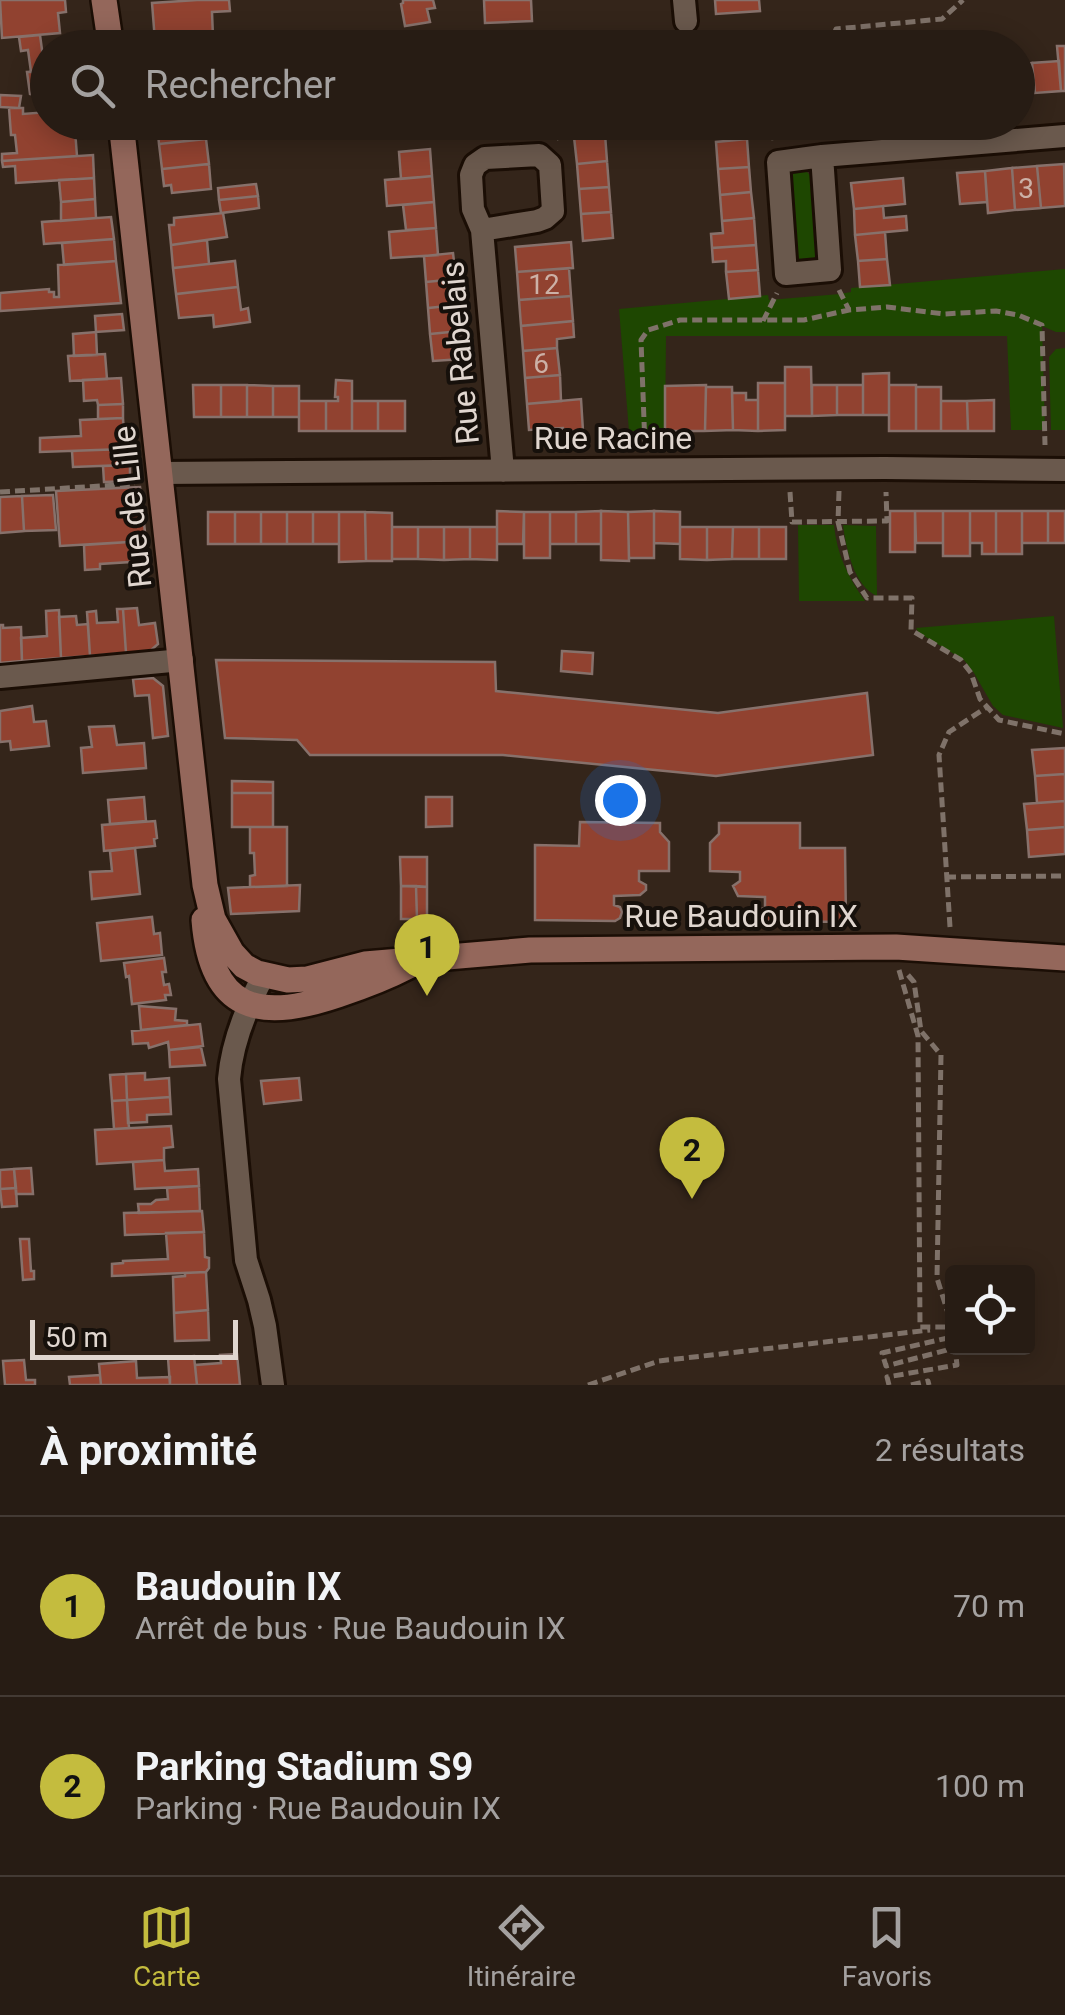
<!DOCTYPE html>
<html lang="fr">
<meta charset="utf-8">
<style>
:root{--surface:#271c14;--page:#332922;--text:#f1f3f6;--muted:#a4a1a0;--line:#433a34;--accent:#c4bc3e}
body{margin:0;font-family:Roboto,sans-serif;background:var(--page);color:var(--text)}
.controls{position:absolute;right:30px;bottom:30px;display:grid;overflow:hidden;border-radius:10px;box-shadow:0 5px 25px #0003}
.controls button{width:90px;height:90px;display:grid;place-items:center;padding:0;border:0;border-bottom:2px solid var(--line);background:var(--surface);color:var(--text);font:50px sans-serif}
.scale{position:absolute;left:30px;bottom:25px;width:208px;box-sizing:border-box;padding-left:10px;border:5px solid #e0d6cf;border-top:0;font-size:28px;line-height:35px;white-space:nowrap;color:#e0d6cf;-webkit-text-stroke:8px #16100b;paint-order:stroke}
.you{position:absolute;left:620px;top:800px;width:35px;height:35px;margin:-25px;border:8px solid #fff;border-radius:50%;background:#1a73e8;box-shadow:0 0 0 15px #1a73e833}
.badge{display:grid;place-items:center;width:65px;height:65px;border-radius:50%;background:var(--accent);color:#111;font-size:32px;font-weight:700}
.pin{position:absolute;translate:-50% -82px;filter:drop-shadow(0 2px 5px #0008)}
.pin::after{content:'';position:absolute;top:52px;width:35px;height:30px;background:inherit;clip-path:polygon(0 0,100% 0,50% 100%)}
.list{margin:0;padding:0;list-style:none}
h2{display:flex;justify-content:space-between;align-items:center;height:130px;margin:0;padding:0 40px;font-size:42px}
h2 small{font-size:32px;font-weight:400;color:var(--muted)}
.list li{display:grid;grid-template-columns:65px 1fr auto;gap:30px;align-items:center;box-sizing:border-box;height:180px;padding:0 40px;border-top:2px solid var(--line)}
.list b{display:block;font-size:38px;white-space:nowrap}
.list p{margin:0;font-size:32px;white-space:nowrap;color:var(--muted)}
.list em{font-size:32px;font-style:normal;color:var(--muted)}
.icon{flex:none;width:55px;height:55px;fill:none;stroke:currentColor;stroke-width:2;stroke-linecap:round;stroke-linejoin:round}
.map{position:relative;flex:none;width:1065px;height:1385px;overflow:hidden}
.search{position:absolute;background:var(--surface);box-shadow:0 5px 25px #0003;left:30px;right:30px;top:30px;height:110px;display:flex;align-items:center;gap:25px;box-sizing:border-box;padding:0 35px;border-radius:55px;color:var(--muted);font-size:38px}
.sheet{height:490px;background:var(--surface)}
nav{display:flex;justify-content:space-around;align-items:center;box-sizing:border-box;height:140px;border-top:2px solid var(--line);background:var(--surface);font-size:28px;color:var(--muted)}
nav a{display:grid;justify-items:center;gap:5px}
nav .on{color:var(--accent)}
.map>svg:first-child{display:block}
</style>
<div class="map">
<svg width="1065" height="1385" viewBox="0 0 1065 1385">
<rect width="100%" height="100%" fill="#34251a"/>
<path fill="#1e4701" d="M804,169L811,176L816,255L814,260L801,262L797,255L791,178L794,171Z
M1065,269V332H1056L1042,326L1045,430H1011L1007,336H666L665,431H629L619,309L768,295L769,300L840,294L851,292V288Z
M1065,348V430H1051L1049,357L1056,349Z
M798,525H834C837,555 848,577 865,601H799Z
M843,525L876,526L877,596C854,586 846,548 843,525Z
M1054,616L1063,728L1003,715L993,706L974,673L964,660L919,633L916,628Z"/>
<path fill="#914230" stroke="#87716b" stroke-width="2.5" d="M0,0H65L66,12L58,13L60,33L2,38Z
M197,0H229L230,11L212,12L213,37L155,41L152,3Z
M403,0H433L435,8L427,9L430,22L405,26L401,4L403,3Z
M484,0H531L532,21L485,23Z
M715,0H759L760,11L716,14Z
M40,35L45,72H31L28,50L21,51L19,37Z
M1057,46H1065V91H1061Z
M1059,61L1061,91L1035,93L1032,63Z
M1032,63L1035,93L1018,95V65Z
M48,71V98L30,94L27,72Z
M0,95L21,96L19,108L0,107Z
M9,108H23V114L48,112V122H66L67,130H75L77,156L2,161V154L17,153L15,135H11Z
M157,122H202L204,139L159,144Z
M427,122H455L456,134L429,136Z
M455,122H481L482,132L456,134Z
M605,134L607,161L577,164L574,137Z
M206,139L209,164L162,169L159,144Z
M747,139L749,167L718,169L716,142Z
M430,149L432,176L401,179L399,152Z
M93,155L94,178L16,183L15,166L3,167L2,161Z
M607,161L609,187L579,189L577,164Z
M209,164L211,189L172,193L171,185L164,186L162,169Z
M1064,164L1065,206L1041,208L1037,166Z
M1037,166L1041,208L1015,210L1012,168Z
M749,167L751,192L720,195L718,169Z
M1012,168L1015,210L988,213L985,171Z
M985,171L987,202L960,204L957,173Z
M432,176L434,202L387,206L385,180Z
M94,178L95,199L61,202L59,180Z
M903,178L905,204L854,209L851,183Z
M256,184L258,196L219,200L218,188Z
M609,187L611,212L581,214L579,189Z
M751,192L754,218L722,221L720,195Z
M258,196L259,208L221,213L219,200Z
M95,199L96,218L61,221V202Z
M434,202L436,228L406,230L403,205Z
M883,206L884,218L906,216L907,230L855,235L854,209Z
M611,212L613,238L583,241L581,214Z
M223,213L227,237L171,245L169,225H174V218Z
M111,217L114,239L44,244L42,222Z
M754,218L756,245L712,248L711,234L723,233L722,221Z
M436,228L438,255L391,258L389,232Z
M885,232L887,259L858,261L855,235Z
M114,239L116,261L64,265L62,243Z
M207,240L209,264L173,268L171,245Z
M571,242L573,268L517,272L515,247Z
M756,245L758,270L726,272V261L713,262L712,248Z
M453,253L456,279L426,282L424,256Z
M887,259L890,285L860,287L858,261Z
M116,261L121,303L0,311V293L49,289V292H54V297H59L58,265Z
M235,261L238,287L176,294L173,268Z
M569,268L571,296L519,300L517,272Z
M758,270L760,296L729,299L726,272Z
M456,279L457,305L428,308L426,282Z
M238,287L241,310L248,308L250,322L214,327L213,315L179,318L176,294Z
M571,296L573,321L521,326L519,300Z
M457,305L460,331L430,334L428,308Z
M122,314L124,330L96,332L95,316Z
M573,321L574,337L557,339V348L523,351L521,326Z
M460,331L462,359L433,361L430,334Z
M96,332L97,355L74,356L73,334Z
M557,348L560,375L525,378L523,351Z
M105,354L107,379L70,381L68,356Z
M785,367H811L812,416H785Z
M889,373V415H863V374Z
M560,375L561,401L527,404L525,378Z
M121,378L123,404L98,405L97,400L84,401L83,380Z
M336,380L352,381V431H326V401H338V397H335Z
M758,383H785V430L758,431Z
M193,385H221V417H194Z
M221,385H247V417H221Z
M247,385L273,386V417H247Z
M706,385L705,431H665V386Z
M812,385H837V415L812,416Z
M837,385H863V415H837Z
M889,385H916V431H889Z
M273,386H299V417H273Z
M706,387H732L733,430L705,431Z
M916,387H941V431H916Z
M732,393H746V400H758V431L733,430Z
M581,399L583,431H564L563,428L529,430L527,404Z
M994,400V431H968L967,401Z
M299,401H326V431H299Z
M352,401H378V431H352Z
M378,401H405V431H378Z
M941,401H967L968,431H941Z
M123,404V418L98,419V405Z
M123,418L125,449L40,452V438L81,436L80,420Z
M123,449L125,465L73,467L72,451Z
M130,465V481L104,482L103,466Z
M140,487L146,541L60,546L56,491Z
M53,495L56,530L24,531L22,496Z
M22,496L24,531L0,533V497Z
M497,511L524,512L523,544H497Z
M601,511L628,512L629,561L601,560Z
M601,511V544H576V512Z
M654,511L680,512V544L654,543Z
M654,511V558H629L628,512Z
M890,511H915V552H890Z
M915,511H943V543H916Z
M943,511H970V556H943Z
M970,511H996V554H982V543H970Z
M996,511H1022V554H996Z
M1022,511H1048V543H1022Z
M1048,511H1065V543H1048Z
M208,512H235V544H208Z
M235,512H261V544H235Z
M261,512H287V544H261Z
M287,512H313V544H287Z
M313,512H339V544H313Z
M339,512H365L366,561L339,562Z
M365,512L392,513V561H366Z
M524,512H550V558H524Z
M550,512H576V544H550Z
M392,527H418V559H392Z
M418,527H444V560L418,559Z
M444,527H470V559L444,560Z
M470,527H497V560L470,559Z
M680,527H707V560L680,559Z
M707,527H733L732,559L707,560Z
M733,527H759V559H732Z
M759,527H786V559H759Z
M144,541L146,561L100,564V569L85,570L84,545Z
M137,608L139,625L155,623L158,644L150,651L126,653L123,609Z
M117,609H123L126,653L90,656L87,612L96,611L97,623L118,622Z
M59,610L61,658L22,661L21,638L47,636L46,611Z
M76,616L77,625L88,624L90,656L61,658L59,617Z
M0,625H3V628L21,627L22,661L0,663Z
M562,651L593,653L592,674L561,671Z
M216,660L495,662L496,691L718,713L867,693L873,755L716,776L503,755H310L297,740L225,738Z
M153,678L163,686L168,736L153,738L149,695L135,696L133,679Z
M32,706L34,722L46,721L49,746L11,750L10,741L0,742V711Z
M114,726L117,745L144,743L146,768L83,773L81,748L92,747L89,727Z
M1065,748V774L1035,776L1032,750Z
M1065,774V801L1037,803L1035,776Z
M232,781L273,782V793H232Z
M232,793H273V827H232Z
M144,797L146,821L110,824L108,800Z
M426,797H452V826L426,827Z
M1065,801V827L1027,830L1024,804Z
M155,821L157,838L154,839L155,846L104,851L102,825Z
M580,822L660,823V832L669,842V871H639V881L646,885V890L640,895L614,896V905L620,907L622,912L620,918L615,921L535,920V845L579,846Z
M719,823H800V848H845L846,922L761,921L757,914L760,909L765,908V897L738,896L733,886L740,881V872L710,871V843L719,834Z
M250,827H287V886L250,887V876L255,875L254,853H250Z
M1065,827V854L1029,857L1027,830Z
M135,848L140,894L92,899L90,872L112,871L110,851Z
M400,857H427V887L401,886Z
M300,885L299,911L231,914L228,888Z
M401,886H416L417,919H401Z
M416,886L427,887V919H417Z
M152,917L154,934L160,933L162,955L101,961L97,923Z
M164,958L166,972H162L164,985L169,984L171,995H165L166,1000L132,1004L129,976L126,977L124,963Z
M139,1006L176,1009L175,1020L187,1021V1025L141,1030Z
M200,1024L203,1046L169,1050L168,1042L149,1048L148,1043L133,1044L132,1031Z
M201,1047L205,1065L170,1067L169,1050Z
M145,1073V1080L169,1078L170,1097L127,1100L126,1074Z
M126,1074L127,1100L112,1101L110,1075Z
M299,1078L301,1100L264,1104L261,1081Z
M170,1097L171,1114L147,1115V1122L128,1123L127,1100Z
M127,1100L129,1128L114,1129L112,1101Z
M171,1126L173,1147L164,1148V1160L97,1164L95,1130Z
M164,1160L165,1171L198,1169L199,1186L135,1189L133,1162Z
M31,1168L33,1194H16L14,1169Z
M14,1169L16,1188L0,1189V1170Z
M199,1186L200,1211L139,1213L138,1204H151L156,1200L168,1199L167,1188Z
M16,1188L17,1206L2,1207L0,1189Z
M202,1211L204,1232L125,1235L124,1213Z
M204,1232L205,1257L209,1258V1268L206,1272L112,1276V1264L123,1263V1261L168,1259L166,1233Z
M20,1239H29L31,1271H34V1279L23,1280Z
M206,1272L208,1310L174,1313L173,1277L185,1276V1273Z
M208,1310L209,1340L175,1341L174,1313Z
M237,1354L240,1385H197L195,1365L221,1363L220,1355Z
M194,1356L197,1385H170L168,1358Z
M24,1360L26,1380H35V1385H5L3,1361Z
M136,1361L137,1378L170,1377V1385H101L99,1364Z
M100,1375L101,1385H70L69,1377Z"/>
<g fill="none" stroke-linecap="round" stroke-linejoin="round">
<g stroke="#1b0e05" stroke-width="28">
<path id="street" d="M684,0L686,21
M822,156L830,270L786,274L778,162L822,156L1065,136
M482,230L537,221L545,218L553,211L550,165L539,155L485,158L475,165L471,175L473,209L482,230L503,471
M161,473L885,468L1065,470
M0,677L182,660
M264,975C246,1008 232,1042 229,1079L246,1260L259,1300L265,1326L273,1385"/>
</g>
<g stroke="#1b0e05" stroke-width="30">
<path id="secondary" d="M104,0L111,48
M121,122L205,885L213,919L232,953L244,966L257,973L288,980L307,979L365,964L530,950L896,947L1065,958
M204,920C211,1011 259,1022 338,995C362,987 386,978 409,966"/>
</g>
<path stroke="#7f7269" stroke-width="5" stroke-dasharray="10 5" stroke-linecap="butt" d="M829,48L836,29L942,19L963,0
M770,122L774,140
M556,139L572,122
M839,290L849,310
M763,321L777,293
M645,447L641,340L648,330L680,320H804L849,310L887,307L944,314L996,311L1018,315L1042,325L1045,445
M839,491L838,522L850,572L867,598H912L911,630L961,660L971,673L980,699L999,720L1065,734
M0,492L135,484
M790,492L792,522L887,521L886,492
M946,877L1065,876
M950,927L939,755L949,732L987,707
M899,970L918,1036L920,1327H952
M908,975L914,982L921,1031L941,1055L937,1278L952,1326
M588,1385L659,1361L930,1330
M889,1385L887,1377L957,1365L955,1348L886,1366L882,1353L952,1337V1335
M911,1385L928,1381L929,1385"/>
<use href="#street" stroke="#6a594d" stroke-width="22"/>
<use href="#secondary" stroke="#94675b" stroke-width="25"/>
</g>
<g text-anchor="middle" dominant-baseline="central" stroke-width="8" stroke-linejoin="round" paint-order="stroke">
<g font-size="28" fill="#ccb1a7">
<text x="1026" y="188">3</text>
<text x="544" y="284">12</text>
<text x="541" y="363">6</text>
</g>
<g font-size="32" fill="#e0d6cf" stroke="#16100b">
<text transform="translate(460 353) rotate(-95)">Rue Rabelais</text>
<text x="613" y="438">Rue Racine</text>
<text transform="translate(132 507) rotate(-96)">Rue de Lille</text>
<text x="741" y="916">Rue Baudouin IX</text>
</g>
</g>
</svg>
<div class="controls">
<button><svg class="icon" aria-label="locate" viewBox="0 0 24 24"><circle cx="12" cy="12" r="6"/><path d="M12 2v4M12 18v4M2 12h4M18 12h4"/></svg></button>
</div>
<div class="scale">50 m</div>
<div class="you"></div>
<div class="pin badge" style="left:427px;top:996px">1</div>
<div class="pin badge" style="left:692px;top:1199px">2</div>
<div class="search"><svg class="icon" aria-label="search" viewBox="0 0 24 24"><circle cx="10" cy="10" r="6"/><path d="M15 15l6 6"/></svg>Rechercher</div>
</div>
<section class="sheet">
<h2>À proximité<small>2 résultats</small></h2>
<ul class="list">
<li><span class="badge">1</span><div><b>Baudouin IX</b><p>Arrêt de bus · Rue Baudouin IX</p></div><em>70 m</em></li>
<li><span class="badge">2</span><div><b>Parking Stadium S9</b><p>Parking · Rue Baudouin IX</p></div><em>100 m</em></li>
</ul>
</section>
<nav>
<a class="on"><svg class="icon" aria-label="map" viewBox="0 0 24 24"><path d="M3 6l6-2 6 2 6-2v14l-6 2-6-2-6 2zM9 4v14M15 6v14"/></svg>Carte</a>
<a><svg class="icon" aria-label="directions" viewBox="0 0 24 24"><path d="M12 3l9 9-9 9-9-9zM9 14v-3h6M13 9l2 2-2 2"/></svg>Itinéraire</a>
<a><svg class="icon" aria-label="saved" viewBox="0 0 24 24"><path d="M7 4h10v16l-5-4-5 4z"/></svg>Favoris</a>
</nav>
